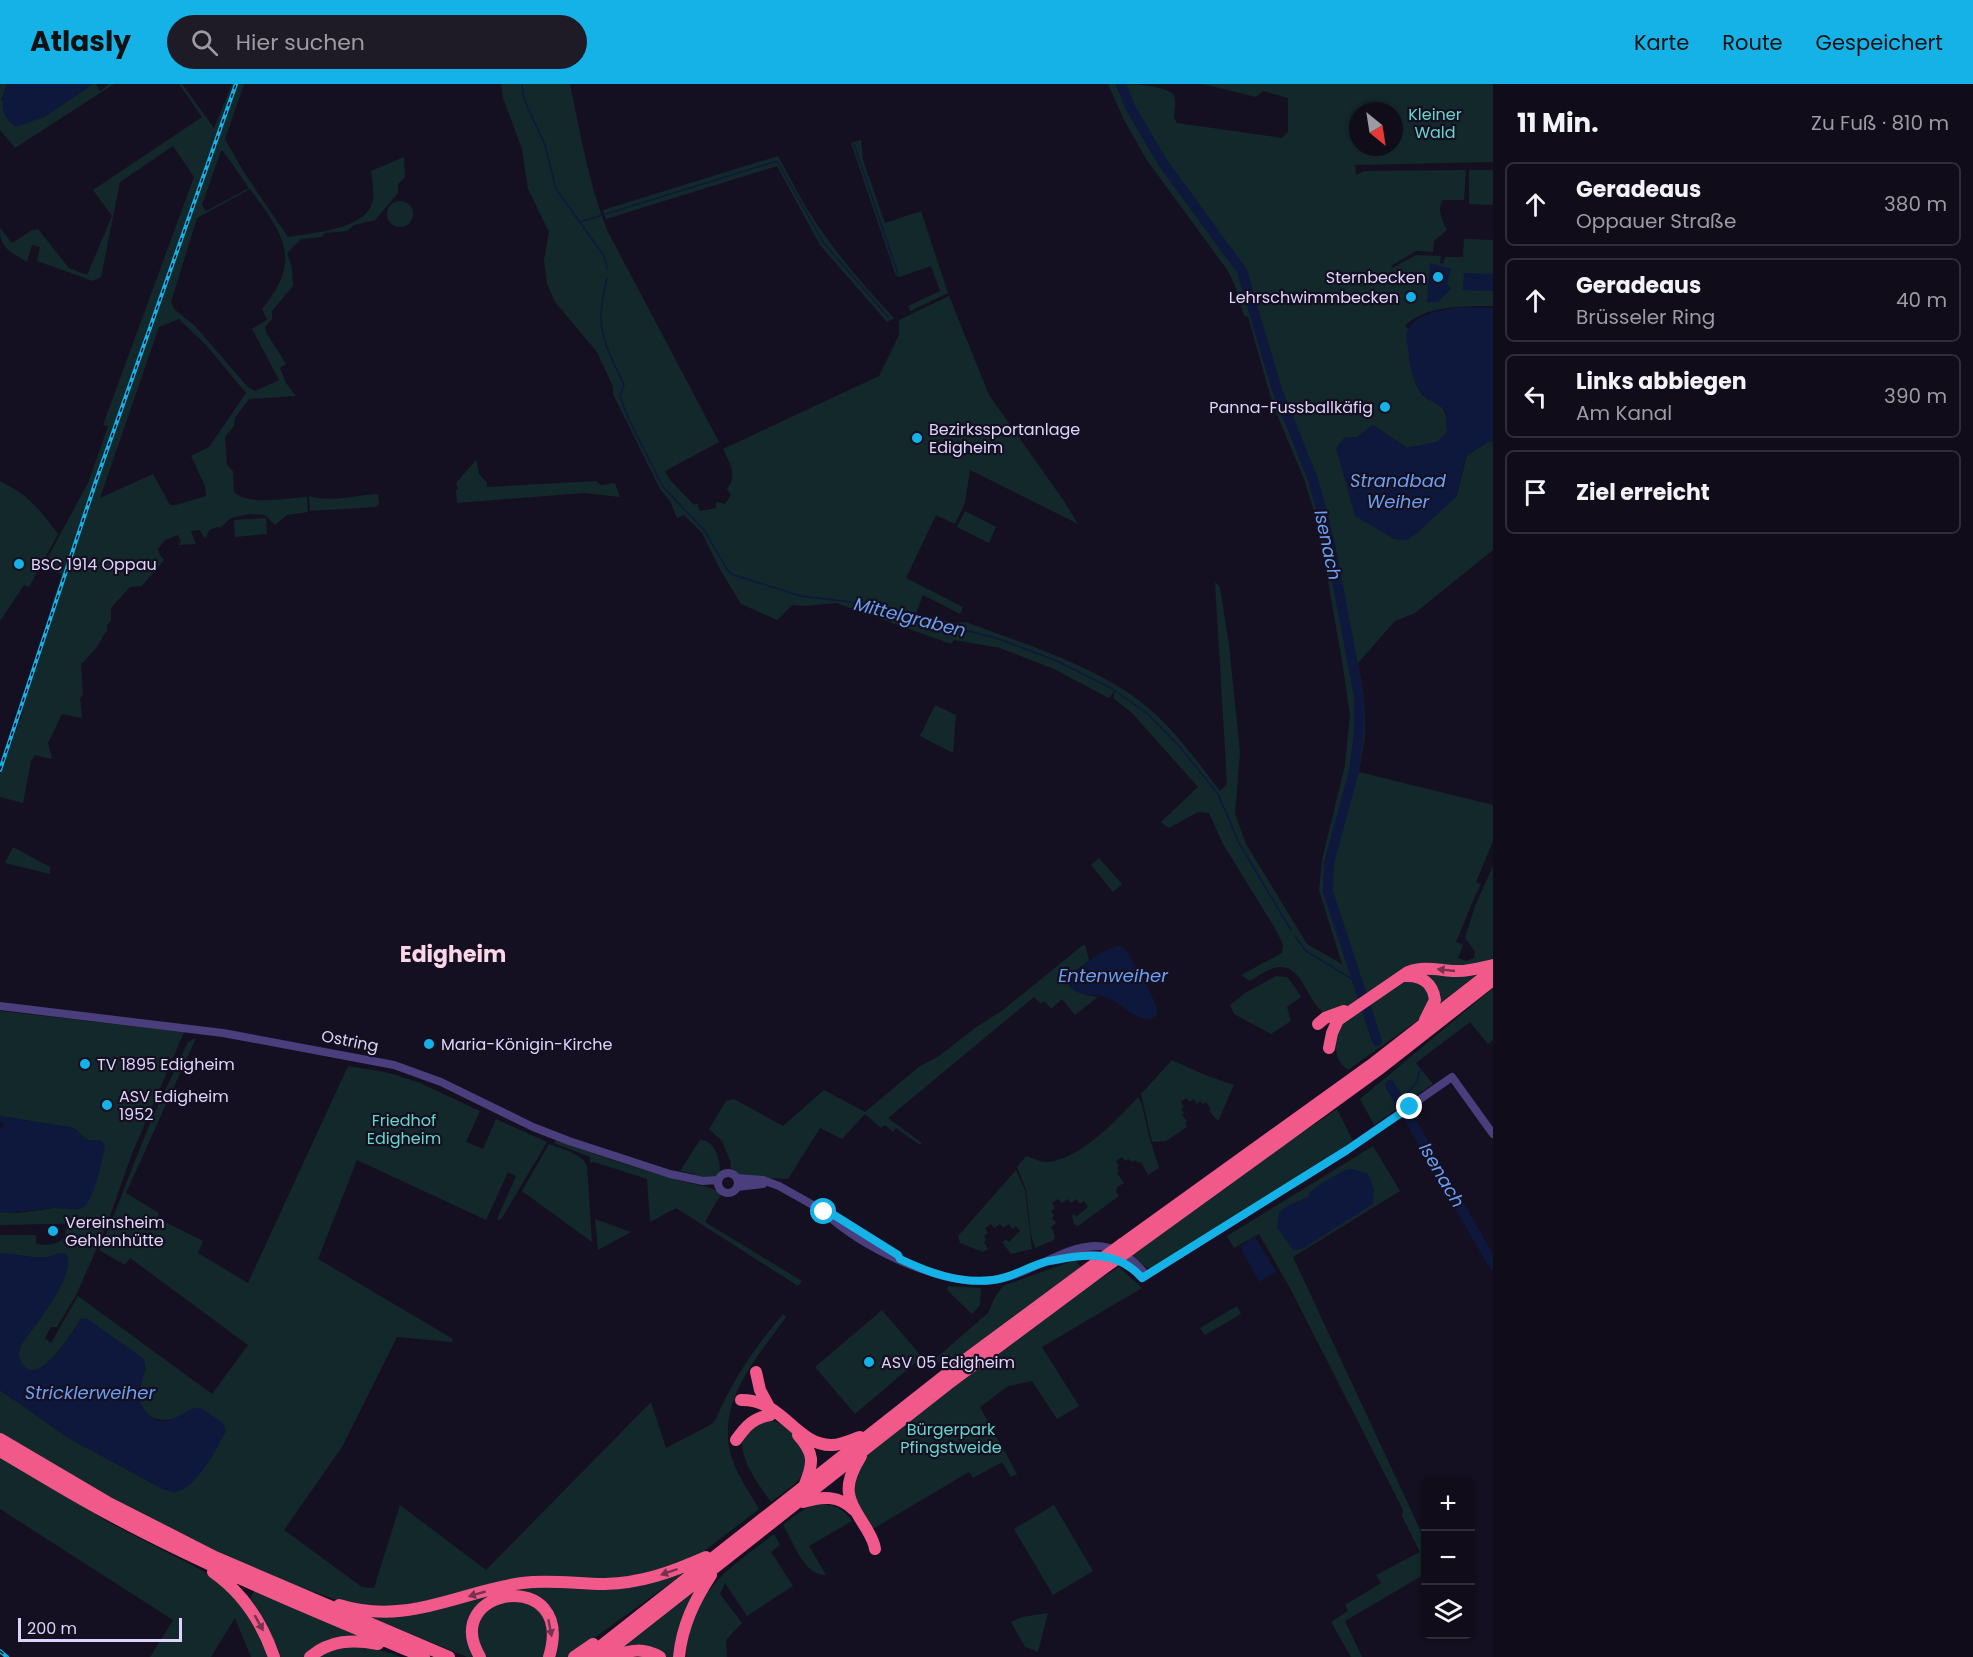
<!DOCTYPE html>
<html lang="de">
<meta charset="utf-8">
<style>
:root{--surface:#100c19;--page:#1e1a26;--text:#f1f3f6;--muted:#9c9ba2;--line:#302c38;--accent:#14b2e7}
body{margin:0;font-family:Poppins,sans-serif;background:var(--page);color:var(--text)}
.controls{position:absolute;right:18px;bottom:18px;display:grid;overflow:hidden;border-radius:9px;box-shadow:0 2px 4px #0004}
.controls button{width:54px;height:54px;display:grid;place-items:center;padding:0;border:0;border-bottom:2px solid var(--line);background:var(--surface);color:var(--text);font:30px sans-serif}
.compass{position:absolute;left:1349px;top:18px;width:54px;height:54px;border-radius:50%;background:var(--surface);box-shadow:0 2px 4px #0004;rotate:150deg}
.scale{position:absolute;left:18px;bottom:15px;width:164px;box-sizing:border-box;padding-left:6px;border:3px solid #ded4fb;border-top:0;font-size:16px;line-height:21px;white-space:nowrap;color:#ded4fb;-webkit-text-stroke:4px #151021;paint-order:stroke}
.stop{position:absolute;width:18px;height:18px;margin:-14px;border:4px solid #14b2e7;border-radius:50%;background:#fff}
.stop.end{background:#14b2e7;border-color:#fff;box-shadow:0 2px 6px #0008}
.list{margin:0;padding:0;list-style:none}
h2{display:flex;justify-content:space-between;align-items:center;height:78px;margin:0;padding:0 24px;font-size:26px}
h2 small{font-size:20px;font-weight:400;color:var(--muted)}
.list li{display:grid;grid-template-columns:39px 1fr auto;gap:18px;align-items:center;box-sizing:border-box;height:84px;margin:0 12px 12px;padding:0 12px;border:2px solid var(--line);border-radius:9px}
.list b{display:block;font-size:22px;white-space:nowrap}
.list p{margin:0;font-size:20px;white-space:nowrap;color:var(--muted)}
.list em{font-size:20px;font-style:normal;color:var(--muted)}
.icon{flex:none;width:33px;height:33px;fill:none;stroke:currentColor;stroke-width:2;stroke-linecap:round;stroke-linejoin:round}
.map{position:relative;flex:none;width:1493px;height:1573px;overflow:hidden}
header{display:flex;align-items:center;gap:36px;box-sizing:border-box;height:84px;padding:0 30px;background:var(--accent);color:#111}
header strong{font-size:28px}
nav{display:flex;gap:33px;margin-inline-start:auto;font-size:21px}
.search{width:420px;height:54px;background:var(--page);display:flex;align-items:center;gap:15px;box-sizing:border-box;padding:0 21px;border-radius:33px;color:var(--muted);font-size:22px}
main{display:flex}
aside{flex:1;background:var(--surface)}
.map>svg:first-child{display:block}
</style>
<header>
<strong>Atlasly</strong>
<div class="search"><svg class="icon" aria-label="search" viewBox="0 0 24 24"><circle cx="10" cy="10" r="6"/><path d="M15 15l6 6"/></svg>Hier suchen</div>
<nav><a>Karte</a><a>Route</a><a>Gespeichert</a></nav>
</header>
<main>
<div class="map">
<svg width="1493" height="1573" viewBox="0 0 1493 1573">
<rect width="100%" height="100%" fill="#151021"/>
<path fill="#13282b" fill-rule="evenodd" d="M0,0H7L1,16L44,33L93,0H96L100,7L109,0H114L15,64L0,46Z
M179,0H182L214,44L232,0H235L94,399L53,524L51,523L62,490L42,484L88,399L108,342L103,341L194,93L173,62L120,98L101,193L93,197L37,177L40,163L32,161L27,178C10,167 0,165 0,144L12,159L32,146L38,145L69,184L87,191L112,132L93,106L202,33Z
M238,0H244L225,55L245,90L288,153C311,149 363,146 372,120C375,110 372,97 371,87L404,73L405,93L398,100V109L375,136L354,141L347,147L325,149L321,153L301,155L287,169L292,184L293,202L272,227V235L265,243L266,248L286,280L280,284L286,299L296,312L249,315L235,334L234,342L225,353L227,381L233,387L234,408C248,422 288,414 307,413L308,428L287,431L275,441L265,431L249,430L231,434L220,444L217,443L209,446L207,452L204,454L200,446L191,447L196,460L178,461L181,458L178,451L165,456L158,465L160,471L164,476L142,502L130,503L111,524V536L107,541V547C102,552 102,556 98,561C94,568 88,571 84,578L81,579L83,611L80,614L82,634L62,630L48,659L52,674L51,675L35,671L31,677L23,719L0,713V690L23,628L22,627L97,400ZM221,67H223L249,104L206,127L202,121ZM250,105C284,151 303,176 262,225L267,236L252,245L279,296L255,307L247,302L195,242L174,225L171,218L197,134ZM179,235L206,261L246,309L209,363L191,372L205,402L206,412L176,421H170L153,390L100,414L159,243Z
M501,0H570C580,49 589,100 607,146L719,358L665,387L670,396L694,421L697,419L700,427L716,424V418L725,420L731,411L727,405C738,390 730,380 723,365L879,292L899,251V236L949,212L989,311L1064,417L1078,440L970,386L965,419L955,440L936,431L906,494L963,523L960,530L923,511L916,529L955,539L966,538C1019,558 1083,578 1130,610C1166,634 1194,673 1220,707L1227,700L1215,498L1220,503L1229,561L1240,668L1235,730L1246,760L1307,860L1342,880L1319,806L1322,776L1345,681L1350,631L1343,583L1321,457L1313,424L1304,395L1273,321L1248,233L1244,232L1235,202L1228,187L1146,75L1123,34L1108,0C1125,0 1162,0 1173,10C1177,15 1174,27 1174,34L1177,39L1282,54L1288,48V14L1263,7L1256,13L1203,0H1493V78L1355,81L1356,91L1365,87L1466,86L1464,116H1443C1436,127 1443,136 1447,146L1434,157L1433,168L1416,167L1391,182L1392,184L1416,171L1441,172L1440,179L1443,180L1445,173H1463L1464,155L1493,156V222C1466,222 1424,221 1405,242L1409,245L1407,249C1409,268 1410,286 1418,304C1428,326 1448,307 1447,348L1437,358L1407,364L1373,341L1357,353L1344,354L1456,414L1467,371L1488,358H1493V466L1415,529L1395,537L1358,579L1364,612L1365,650L1359,688L1493,721V757L1476,798L1481,800C1471,819 1465,839 1456,858L1463,861L1458,874L1466,877L1474,874L1475,868L1465,854L1475,822L1493,782V874L1474,882L1422,880L1348,923L1326,930C1305,919 1303,873 1271,885C1264,888 1256,893 1250,897L1241,891L1282,869L1283,861L1276,846L1223,760L1209,729L1198,728L1169,744L1161,738L1198,703L1132,629L1113,614L1116,605L1109,614L1054,585L1000,564L954,556L951,560L836,519L804,522L792,521L777,536L741,520L721,487L702,449L684,431L677,434L670,417L660,405L613,310V303L597,268L555,218L547,200L544,176L549,148L528,105L522,65L503,14ZM1358,27H1394V63H1358Z
M861,56L863,76L885,139L921,127L948,209L910,227L908,222L940,207L931,182L900,193L896,192L851,59Z
M778,72C794,101 808,130 828,156C848,184 871,209 894,234L887,238L820,161L777,82L606,135L603,126Z
M1469,86H1493V121L1469,120Z
M387 130a13 13 0 1 1 26 0a13 13 0 1 1-26 0Z
M476,376L479,390L487,399V403L596,397L601,401L615,399L620,413L584,409L457,419L456,406L458,405L456,399Z
M0,397C30,412 38,424 58,450L29,503L24,501L0,537Z
M378,410L379,420L376,423L310,427L309,412C329,419 356,411 378,410Z
M965,427L996,443L989,459L957,443Z
M266,434L267,450L235,453L234,436Z
M935,621L956,631L953,669L920,652Z
M13,763L50,783V790L5,779Z
M1099,774L1122,800L1113,808L1091,781Z
M1083,861H1085L1089,876L1072,890L1085,911L1098,913L1075,931L1062,915L1051,925L1044,917L1041,920L1034,913L888,1034L922,1059L920,1061L896,1044L893,1048L885,1041L881,1044L865,1030L842,1055L820,1044L788,1095L739,1092L730,1083L731,1079L722,1057L709,1045L726,1017L734,1015L783,1042L824,1006L865,1028L920,982L939,972L975,944L1003,926Z
M1482,886L1436,923L1421,887Z
M1276,892L1287,893L1295,903L1301,913L1287,923L1291,937L1271,950L1234,930L1230,921L1245,909Z
M1417,895L1432,914L1420,935L1348,986C1331,975 1336,956 1339,939L1393,901Z
M1493,904V956L1488,960L1470,938L1416,979L1433,1000L1374,1041L1360,1015Z
M0,927L184,948L131,1072L109,1135L103,1139L0,1141V1128L18,1129L54,1124L80,1125L101,1057C81,1056 88,1056 74,1044L0,1032Z
M196,954L126,1109L159,1129L157,1134L203,1157L198,1169L248,1199L348,982L385,988L418,998L480,1027L466,1058L483,1065L496,1035L547,1058L502,1134L499,1136L497,1135L516,1092L508,1088L486,1136L357,1076L318,1175L453,1255L452,1258L397,1253L342,1363L284,1446L362,1503L374,1504L400,1421L486,1486L651,1318L666,1364L712,1340L716,1335C734,1293 754,1265 783,1230L786,1233C758,1272 716,1318 731,1371C736,1390 749,1407 759,1425L703,1468L684,1477L636,1492L451,1512L394,1523L363,1521L334,1515L300,1503L193,1458L156,1439L0,1351V1306L67,1353L159,1403L184,1331C162,1341 139,1336 139,1307C139,1300 144,1291 146,1284L81,1235C71,1249 33,1316 18,1271L21,1261C33,1243 78,1190 66,1170L60,1169L49,1173H32L0,1169V1151H36V1160C49,1161 56,1162 65,1153L66,1144L99,1143L103,1145L104,1148L76,1211L57,1243H51L45,1254L51,1259L78,1212L212,1310L248,1261L130,1174L125,1181L99,1166C114,1135 124,1103 137,1072C152,1033 170,996 188,958Z
M1172,976L1205,991L1234,1001L1218,1037L1209,1027L1211,1026L1206,1018L1203,1020L1200,1017L1197,1020L1194,1015L1190,1018L1186,1014L1181,1018L1184,1023L1181,1025L1184,1029L1182,1031L1187,1037L1185,1039L1187,1043L1166,1057L1152,1058L1141,1010Z
M1138,1013L1142,1021L1149,1052L1159,1084L1148,1091L1141,1078L1138,1079L1135,1076L1132,1078L1129,1075L1125,1077L1122,1073L1116,1077L1119,1082L1117,1084L1119,1088L1117,1089L1124,1099L1117,1103L1116,1108L1119,1112L1078,1142L1074,1140L1072,1132L1074,1130L1076,1133L1088,1123L1084,1117L1080,1120L1076,1115L1071,1119L1068,1115L1062,1119L1058,1115L1052,1119L1055,1124L1051,1127L1054,1131L1052,1134L1056,1139L1051,1143L1055,1152L1054,1156L1035,1164L1031,1151L1026,1106L1017,1083L1026,1072C1033,1074 1042,1079 1049,1078C1081,1074 1117,1036 1138,1013Z
M1337,1025L1353,1057L1155,1185L1147,1184L1132,1173L1143,1161L1250,1084Z
M556,1056C596,1071 636,1084 677,1096C690,1100 711,1101 721,1110L705,1138L802,1197L798,1202L676,1124L650,1138L647,1095L594,1078L590,1079V1073L554,1059Z
M700,1056C715,1056 720,1075 720,1087L713,1095L693,1093L694,1090L680,1087Z
M549,1060C561,1065 582,1069 587,1082L592,1158L522,1107Z
M1373,1062L1400,1107L1293,1173L1425,1456V1490L1345,1537L1362,1573H1351L1331,1538L1348,1527L1345,1521L1381,1499L1376,1491L1420,1468L1402,1432L1403,1426L1290,1204L1259,1150L1234,1164L1227,1152Z
M1016,1086L1025,1106L1032,1165L1011,1170L1002,1158L1006,1155L1009,1158L1020,1147L1016,1142L1012,1145L1009,1140L1003,1144L1000,1140L994,1144L991,1140L985,1144L988,1149L984,1152L986,1156L984,1158L988,1165L983,1168L960,1159L958,1152Z
M595,1135L631,1148L598,1166Z
M1075,1176L1081,1183L969,1267L943,1283L935,1275L988,1229L995,1213L1003,1202Z
M1119,1183L1142,1204L1042,1263L1079,1322L1057,1335L1032,1297L1008,1302L980,1323L1017,1390L1011,1393L1002,1378L973,1394L969,1388L871,1446L851,1412L858,1381L869,1370L978,1282L1091,1200Z
M948,1202L981,1204L980,1221L972,1230L947,1206Z
M1237,1222L1241,1230L1205,1251L1200,1244Z
M882,1226L922,1273L855,1330L815,1283Z
M763,1335C772,1337 782,1338 789,1345C798,1354 810,1373 805,1386C799,1400 782,1409 771,1418C758,1399 741,1379 742,1355Z
M0,1371L108,1438L213,1492L253,1534L269,1573H251L235,1534L211,1573H150L173,1536L0,1425Z
M813,1420C831,1420 842,1422 852,1437L809,1462L826,1491C804,1492 793,1457 783,1441L794,1432Z
M1054,1421L1093,1487L1053,1511L1014,1445Z
M774,1450L780,1461L771,1468L793,1502L747,1532L725,1499L720,1510L742,1539L726,1556L727,1573H686C690,1508 727,1486 774,1450Z
M683,1487L684,1489L568,1573H467L360,1529L511,1504Z
M255,1506L358,1551L357,1553L311,1567L304,1573H279L249,1516Z
M693,1508L695,1511L676,1573H666L623,1563Z
M1048,1529L1038,1568L1025,1563L1011,1538L1022,1533Z
M342,1563C363,1563 381,1565 401,1573H318Z"/>
<path fill="#0e183c" d="M7,0H93L44,33L16,43C0,32 0,17 7,0Z
M1430,179L1451,185L1447,200L1451,205L1438,218H1427Z
M1464,189L1493,190V207L1463,206Z
M1459,223L1493,224V358H1488L1467,371L1456,413L1416,450L1406,456L1394,455L1355,432L1336,364L1344,354L1357,353L1373,341L1407,364L1437,358L1447,348L1446,327C1438,319 1426,316 1420,307C1413,298 1410,283 1409,272C1409,265 1405,255 1407,249C1411,229 1444,227 1459,223Z
M1120,862L1125,865C1131,875 1158,918 1157,927C1156,932 1155,932 1151,935C1133,936 1123,920 1108,914C1098,910 1085,913 1075,907C1070,904 1068,901 1067,895C1082,882 1099,866 1120,862Z
M0,1032L74,1044L86,1056L102,1057L105,1062C102,1075 94,1122 80,1125C71,1126 61,1123 51,1124C34,1126 18,1129 0,1128V1046L5,1040L0,1038Z
M1347,1085H1354L1368,1090L1374,1106L1373,1120L1302,1165L1293,1166L1277,1143L1279,1129L1289,1121L1308,1113L1309,1109L1320,1100Z
M1255,1153L1276,1188L1259,1198L1240,1162Z
M0,1169L32,1173H49L60,1169L66,1170C78,1190 33,1243 21,1261L18,1271C33,1316 71,1249 82,1235L86,1234L144,1275C149,1293 132,1308 143,1325C163,1354 184,1323 198,1324C204,1324 209,1330 214,1333C221,1337 224,1339 226,1347C218,1363 194,1410 172,1408C168,1407 163,1405 159,1403L67,1353L0,1306Z"/>
<g fill="none" stroke-linecap="round" stroke-linejoin="round">
<path stroke="#0e183c" stroke-width="1.5" d="M522,0L523,11L528,24L545,61L556,105L602,169L606,177L607,185
M854,60L898,190
M580,138L777,77L823,158L888,233
M607,194C594,244 603,256 624,301L620,313L629,336L663,403L705,447L726,484L731,490L801,512L850,518L906,530L1002,556L1057,577L1111,604L1148,630L1180,663L1218,710L1239,759L1291,846
M1295,852L1306,867L1357,898
M1399,1018L1417,998L1419,988L1425,983"/>
<path stroke="#0e183c" stroke-width="10" d="M1121,0L1130,23L1163,79L1242,187L1277,306L1312,393L1321,424L1331,465L1359,613V648L1354,687L1329,779L1328,808L1377,957
M1390,1001L1493,1180"/>
<path stroke="#4a3f7c" stroke-width="8" d="M0,922L223,949L394,981L441,998L533,1043L569,1057L670,1090L703,1097L718,1096
M718 1099a10 10 0 1 1 20 0a10 10 0 1 1-20 0Z
M737,1094L763,1096L779,1102L829,1130
M737,1103L763,1100
M824,1128C860,1163 942,1203 993,1196C1050,1188 1094,1127 1146,1191
M1049,1177C1057,1177 1064,1174 1072,1172C1099,1167 1124,1174 1142,1194L1347,1066L1452,993L1493,1050"/>
<path stroke="#f1598b" stroke-width="12" d="M1405,892C1421,891 1433,899 1435,916L1425,936
M1318,940L1325,934L1344,927
M1329,964L1332,949L1338,936L1408,888C1424,882 1438,886 1455,887C1468,888 1480,884 1493,881
M1122,1160L1375,978L1493,886
M1131,1165L1378,986L1493,896
M756,1288L760,1306L768,1321
M741,1316C783,1315 796,1362 832,1361C841,1361 851,1356 860,1353
M798,1351C814,1369 814,1378 805,1400
M0,1355L107,1418L215,1473L449,1573
M736,1356C746,1342 753,1334 770,1331
M0,1367C34,1387 68,1408 103,1427C206,1483 316,1528 424,1573
M861,1372C841,1404 847,1414 866,1444C870,1451 874,1457 875,1465
M803,1418C822,1412 839,1411 854,1426
M213,1488C243,1509 262,1538 274,1573
M339,1521C407,1542 458,1508 522,1499C550,1495 577,1500 605,1500C642,1499 672,1488 706,1473
M310,1573C330,1556 353,1555 378,1560
M480,1573C438,1502 577,1482 549,1573
M574,1573L593,1560
M587,1573L958,1281L1096,1179
M601,1573L948,1300L1108,1181
M614,1573C630,1565 644,1564 660,1573
M679,1573C682,1542 694,1517 711,1491"/>
<g stroke="#14b2e7" stroke-width="4">
<path id="rail" d="M0,686L96,397L236,0
M0,1567L7,1573"/>
</g>
<use href="#rail" stroke="#151021" stroke-width="1.5" stroke-dasharray="4.5" stroke-linecap="butt"/>
<path stroke="#f1598b" stroke-width="12" d="M1096,1179L1122,1160
M1108,1181L1131,1165"/>
</g>
<defs><path id="oneway-solid" d="M-6-.8H1V-3.2L6.5 0L1 3.2V.8H-6Z" transform="scale(1.5)"/></defs>
<g fill="#783151">
<use href="#oneway-solid" transform="translate(1446 886) rotate(-174)"/>
<use href="#oneway-solid" transform="translate(669 1488) rotate(161)"/>
<use href="#oneway-solid" transform="translate(477 1510) rotate(164)"/>
<use href="#oneway-solid" transform="translate(259 1539) rotate(61)"/>
<use href="#oneway-solid" transform="translate(550 1544) rotate(79)"/>
</g>
<g fill="none" stroke-linecap="round" stroke-linejoin="round">
<path stroke="#14b2e7" stroke-width="8" d="M824,1128L834,1131L898,1171L900,1175C930,1189 959,1200 993,1196C1013,1194 1030,1181 1049,1177C1083,1170 1117,1165 1142,1194L1347,1066L1410,1023"/>
</g>
<g fill="#14b2e7" stroke="#151021" stroke-width="2">
<circle cx="1438" cy="193" r="6"/>
<circle cx="1411" cy="213" r="6"/>
<circle cx="1385" cy="323" r="6"/>
<circle cx="917" cy="354" r="6"/>
<circle cx="19" cy="480" r="6"/>
<circle cx="429" cy="960" r="6"/>
<circle cx="85" cy="980" r="6"/>
<circle cx="107" cy="1021" r="6"/>
<circle cx="53" cy="1147" r="6"/>
<circle cx="869" cy="1278" r="6"/>
</g>
<g text-anchor="middle" dominant-baseline="central" stroke-width="4.5" stroke-linejoin="round" paint-order="stroke">
<g font-size="16" fill="#66d5ca" stroke="#151021">
<text x="1435" y="30">Kleiner<tspan x="1435" dy="18">Wald</tspan></text>
<text x="404" y="1036">Friedhof<tspan x="404" dy="18">Edigheim</tspan></text>
<text x="951" y="1345">Bürgerpark<tspan x="951" dy="18">Pfingstweide</tspan></text>
</g>
<g font-size="16" fill="#ded4fb" stroke="#151021" text-anchor="start">
<text x="1426" y="193" text-anchor="end">Sternbecken</text>
<text x="1399" y="213" text-anchor="end">Lehrschwimmbecken</text>
<text x="1373" y="323" text-anchor="end">Panna-Fussballkäfig</text>
<text x="929" y="345">Bezirkssportanlage<tspan x="929" dy="18">Edigheim</tspan></text>
<text x="31" y="480">BSC 1914 Oppau</text>
<text x="441" y="960">Maria-Königin-Kirche</text>
<text x="97" y="980">TV 1895 Edigheim</text>
<text x="119" y="1012">ASV Edigheim<tspan x="119" dy="18">1952</tspan></text>
<text x="65" y="1138">Vereinsheim<tspan x="65" dy="18">Gehlenhütte</tspan></text>
<text x="881" y="1278">ASV 05 Edigheim</text>
</g>
<g font-size="16" fill="#ded4fb" stroke="#151021">
<text transform="translate(350 957) rotate(11)">Ostring</text>
</g>
<g font-size="18" font-style="italic" fill="#6b9ff2" stroke="#151021">
<text x="1398" y="396">Strandbad<tspan x="1398" dy="21">Weiher</tspan></text>
<text transform="translate(1328 461) rotate(78)">Isenach</text>
<text transform="translate(910 533) rotate(14)">Mittelgraben</text>
<text x="1113" y="891">Entenweiher</text>
<text transform="translate(1442 1091) rotate(60)">Isenach</text>
<text x="90" y="1308">Stricklerweiher</text>
</g>
<g font-size="22" font-weight="bold" fill="#fbd6e8" stroke="#151021">
<text x="453" y="870">Edigheim</text>
</g>
</g>
</svg>
<div class="controls">
<button>+</button>
<button>−</button>
<button><svg class="icon" aria-label="layers" viewBox="0 0 24 24"><path d="M12 4l9 5-9 5-9-5zM3 14l9 5 9-5"/></svg></button>
</div>
<svg class="compass" viewBox="-18 -18 36 36"><path d="M0-13l5 13h-10z" fill="#e53935"/><path d="M0 13l5-13h-10z" fill="#9c9ba2"/></svg>
<div class="scale">200 m</div>
<div class="stop" style="left:824px;top:1128px"></div>
<div class="stop end" style="left:1410px;top:1023px"></div>
</div>
<aside>
<h2>11 Min.<small>Zu Fuß · 810 m</small></h2>
<ul class="list">
<li><svg class="icon" aria-label="ahead" viewBox="0 0 24 24"><path d="M12 20V5M6 11l6-6 6 6"/></svg><div><b>Geradeaus</b><p>Oppauer Straße</p></div><em>380 m</em></li>
<li><svg class="icon" aria-label="ahead" viewBox="0 0 24 24"><path d="M12 20V5M6 11l6-6 6 6"/></svg><div><b>Geradeaus</b><p>Brüsseler Ring</p></div><em>40 m</em></li>
<li><svg class="icon" aria-label="left" viewBox="0 0 24 24"><path d="M17 20v-9H6M10 6l-5 5 5 5"/></svg><div><b>Links abbiegen</b><p>Am Kanal</p></div><em>390 m</em></li>
<li><svg class="icon" aria-label="arrive" viewBox="0 0 24 24"><path d="M6 21V4h12l-3 4 3 4H6"/></svg><div><b>Ziel erreicht</b></div></li>
</ul>
</aside>
</main>
